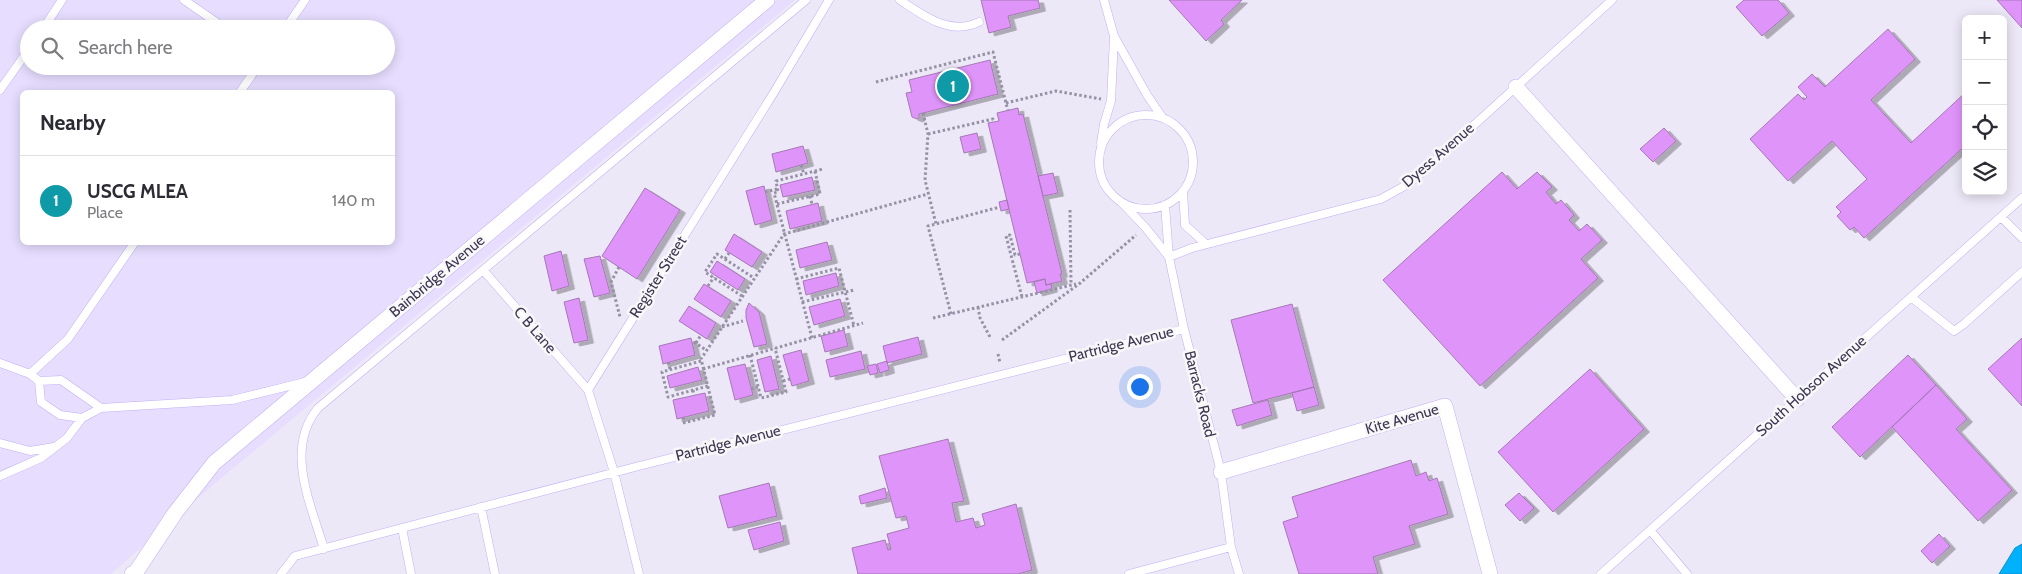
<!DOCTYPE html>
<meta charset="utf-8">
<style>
:root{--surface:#fff;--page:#f2f2f3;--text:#2b2b33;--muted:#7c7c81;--line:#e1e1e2;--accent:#111827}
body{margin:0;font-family:Cabin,sans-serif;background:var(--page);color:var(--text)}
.controls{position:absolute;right:15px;top:15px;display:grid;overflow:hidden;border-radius:8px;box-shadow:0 2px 12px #0003}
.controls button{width:45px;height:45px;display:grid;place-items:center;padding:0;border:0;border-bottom:1px solid var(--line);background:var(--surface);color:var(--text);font:25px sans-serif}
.you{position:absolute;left:1139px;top:386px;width:18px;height:18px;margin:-12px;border:4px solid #fff;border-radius:50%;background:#1a73e8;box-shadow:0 0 0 8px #1a73e833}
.badge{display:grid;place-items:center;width:32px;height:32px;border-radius:50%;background:var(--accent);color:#fff;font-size:16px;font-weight:700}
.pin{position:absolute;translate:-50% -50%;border:2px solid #fff;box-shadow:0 1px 5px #0006}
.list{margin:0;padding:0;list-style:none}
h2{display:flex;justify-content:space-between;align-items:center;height:65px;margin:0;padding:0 20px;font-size:21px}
h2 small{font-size:16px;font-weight:400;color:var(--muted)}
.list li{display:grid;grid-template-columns:32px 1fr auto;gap:15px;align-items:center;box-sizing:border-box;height:90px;padding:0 20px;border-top:1px solid var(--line)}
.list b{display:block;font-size:19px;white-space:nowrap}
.list p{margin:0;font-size:16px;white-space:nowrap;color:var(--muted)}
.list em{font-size:16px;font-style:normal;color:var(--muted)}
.icon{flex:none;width:28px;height:28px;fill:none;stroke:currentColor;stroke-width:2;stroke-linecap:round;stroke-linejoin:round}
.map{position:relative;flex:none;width:2022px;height:574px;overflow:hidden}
.search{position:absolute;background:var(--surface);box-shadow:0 2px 12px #0003;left:20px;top:20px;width:375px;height:55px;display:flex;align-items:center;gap:12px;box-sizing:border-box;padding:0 18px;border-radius:28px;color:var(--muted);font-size:19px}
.panel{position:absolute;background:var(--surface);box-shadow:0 2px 12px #0003;left:20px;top:90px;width:375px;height:155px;border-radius:8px}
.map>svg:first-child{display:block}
</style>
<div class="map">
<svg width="2022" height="574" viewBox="0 0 2022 574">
<defs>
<filter id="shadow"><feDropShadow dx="5.5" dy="3" stdDeviation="0" flood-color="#0004"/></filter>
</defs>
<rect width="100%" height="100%" fill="#ece8f7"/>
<path fill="#e7deff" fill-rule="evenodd" d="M0,0H795L212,486L111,574H0ZM29,29H386V66H29ZM22,92H392V242H22Z"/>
<path fill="#00b2fc" stroke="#138dc9" d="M2022,544V574H1999L2015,548Z"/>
<path fill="#df94f9" stroke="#a578b5" filter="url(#shadow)" d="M981,0H1038L1040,8L1008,16L1011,27L989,33Z
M1169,0H1242L1221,20L1224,24L1206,41Z
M1744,0H1778L1789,13L1762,36L1736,7Z
M1997,0H2022V28Z
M1888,29L1915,59L1871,100L1911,143L1966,92V145L1864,238L1854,227L1850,230L1837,216L1841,212L1836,207L1867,179L1832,141L1788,181L1750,139L1798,94L1804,100L1807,97L1798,87L1812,74L1825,87Z
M990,60L998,94L919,114V118L917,119L912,117L906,93L912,92L909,80Z
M1018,108L1019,115L1023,114L1062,274H1060L1062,281L1046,285L1045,279L1027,283L988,123L999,121L997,113Z
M1664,128L1676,141L1653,162L1640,149Z
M977,133L981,149L964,153L960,137Z
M803,146L808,163L776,172L772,154Z
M1502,172L1517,189L1537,172L1552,187L1546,192L1556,204L1561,200L1574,215L1569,220L1579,231L1587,224L1602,240L1581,259L1598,278L1480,386L1383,280Z
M1053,173L1058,193L1043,196L1038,176Z
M812,177L815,190L783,197L780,185Z
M764,186L772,220L755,225L746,191Z
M645,188L680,210L637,279L602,256Z
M1007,200L1009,209L1001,211L999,202Z
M818,203L822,221L790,229L786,211Z
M734,234L762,252L752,267L725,250Z
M827,242L832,260L800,268L796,250Z
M561,251L569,286L552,291L544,256Z
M600,256L610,293L594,297L584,259Z
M717,261L745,279L738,290L710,272Z
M836,273L839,286L806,295L803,281Z
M1045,279L1046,285L1051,284L1052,289L1037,293L1034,282Z
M704,284L731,301L721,317L694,299Z
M579,298L588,340L574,343L564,302Z
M840,299L845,316L814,325L809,307Z
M749,303L759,312L767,344L754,347L746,318V310Z
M1292,304L1314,387L1253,403L1231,320Z
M689,306L716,323L707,339L679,321Z
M844,330L848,346L825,352L821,336Z
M918,337L922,354L887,363L883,346Z
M691,338L695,355L663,364L659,346Z
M2022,338V406L1988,369Z
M801,350L809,381L792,386L783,355Z
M861,351L865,369L830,377L826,360Z
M1908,355L1936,385L1860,457L1832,427Z
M771,356L779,389L765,392L757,360Z
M887,361L889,370L880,373L877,364Z
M745,364L753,395L735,400L727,368Z
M876,364L878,373L870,375L867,366Z
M698,367L702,380L670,388L667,376Z
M1590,369L1644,429L1553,512L1498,452Z
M1936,385L1967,419L1956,429L2012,490L1978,521L1892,427Z
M1314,387L1319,405L1297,411L1292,393Z
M705,393L709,411L677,419L673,400Z
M1268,400L1272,415L1237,426L1232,410Z
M948,439L964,501L952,503L956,522L973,518L976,528L985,525L982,514L1016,504L1032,570L1018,574H858L852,548L885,540L888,550L891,549L887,534L909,528L906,516L896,518L879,456Z
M1411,460L1416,476L1426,472L1429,481L1437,478L1448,514L1409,526L1415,544L1373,557L1378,574H1299L1283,522L1298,517L1292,497Z
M769,483L777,516L728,528L719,496Z
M885,488L887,498L861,504L859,496Z
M1519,493L1534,508L1520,521L1505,505Z
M780,522L784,541L754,550L748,530Z
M1939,534L1950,546L1932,563L1921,551Z"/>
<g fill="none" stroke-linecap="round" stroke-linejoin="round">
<g stroke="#c3aef6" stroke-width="9">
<path id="lane" d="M184,0L226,29
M900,0C924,16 950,36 979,22
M1104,0L1114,36L1147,95L1162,117
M43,29L62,0
M285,29L305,0
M0,90L29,49
M240,92L258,66
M1099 162a47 47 0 1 1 94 0a47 47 0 1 1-94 0Z
M1101,143L1104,124L1111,101L1114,38
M1183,191L1185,225L1206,244
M1120,201L1145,227L1169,257L1184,329L1221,472L1231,547L1239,574
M1165,205L1169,257L1192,248L1381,199L1410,183L1612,0
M2001,217L2022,238
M483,270L588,390
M1911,297L1954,331L1964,324L2022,272
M0,363L30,374L39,381L41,402L60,415L82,418
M30,374L68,339L135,242
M39,381L61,380L101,408
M0,443L30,451L54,447
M0,476L41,458L67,438L82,418L101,408L232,400L305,382
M481,507L495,574
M402,528L411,574
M1650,530L1687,574
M324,549C311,504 284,449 318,408L806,0
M281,574L295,556L639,466L1184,329
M639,574L614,472L588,390L773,94L829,0
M1129,574L1231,547
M1601,574L2022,198"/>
</g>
<g stroke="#c3aef6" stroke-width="16">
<path id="street" d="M1516,87L1797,399
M1221,472L1445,406L1490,574
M132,574L136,572L175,513L214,463L767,0"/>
</g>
<path stroke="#9791a6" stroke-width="3" stroke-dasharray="2.5 2.5" stroke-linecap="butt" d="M876,82L993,52L1008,111
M1006,103L1056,91L1101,99
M923,113L928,134L925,180L936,224
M928,134L993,119L994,122
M801,165L804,174
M765,192L777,189
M810,196L812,204
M777,204L820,194L815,171
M1070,210L1071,285
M1020,254L1015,255L1010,235L1006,236L1022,297
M725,259L729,253
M619,267L611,282L620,317
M796,279L839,268L854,326
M708,286L714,277
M742,296L705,272L717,254L754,278
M802,302L854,290
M978,307L980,318L990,337
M951,314L928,226L1000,207
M933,318L1076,284
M722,327L743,321
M812,338L774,193L778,192L776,181L823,169
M1002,340L1079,284L1136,235
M694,342L706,350
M696,343L701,335
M998,354L1000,363
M750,355L761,398L786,392L775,348
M701,361L662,372L668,397L708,386
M668,362L670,369
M703,369L863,323
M783,381L790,379
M751,389L758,387
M693,390L694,395
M683,417L685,422
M683,423L715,415L701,359L784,234L928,194"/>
<use href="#lane" stroke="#fff" stroke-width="8"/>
<use href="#street" stroke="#fff" stroke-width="15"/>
</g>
<g text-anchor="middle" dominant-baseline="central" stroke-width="5" stroke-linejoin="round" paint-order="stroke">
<g font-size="15" fill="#3f3653" stroke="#f8f8f8">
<text transform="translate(1438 155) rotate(-41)">Dyess Avenue</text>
<text transform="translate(437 276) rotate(-40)">Bainbridge Avenue</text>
<text transform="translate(658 277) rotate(-58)">Register Street</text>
<text transform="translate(535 330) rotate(49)">C B Lane</text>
<text transform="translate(1121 344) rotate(-14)">Partridge Avenue</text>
<text transform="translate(1811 386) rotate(-42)">South Hobson Avenue</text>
<text transform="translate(1200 394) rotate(76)">Barracks Road</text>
<text transform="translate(1402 419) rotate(-16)">Kite Avenue</text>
<text transform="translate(728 443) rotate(-14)">Partridge Avenue</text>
</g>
</g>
</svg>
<div class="controls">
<button>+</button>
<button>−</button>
<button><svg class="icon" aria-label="locate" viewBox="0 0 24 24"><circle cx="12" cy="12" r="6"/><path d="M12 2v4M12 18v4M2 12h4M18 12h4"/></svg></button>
<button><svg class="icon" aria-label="layers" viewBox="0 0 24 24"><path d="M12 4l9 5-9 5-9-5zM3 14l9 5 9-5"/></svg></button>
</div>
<div class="you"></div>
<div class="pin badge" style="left:953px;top:86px;background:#0f9aa8">1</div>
<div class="search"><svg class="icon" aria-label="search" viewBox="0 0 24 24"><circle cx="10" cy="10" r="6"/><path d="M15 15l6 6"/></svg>Search here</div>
<section class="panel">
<h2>Nearby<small></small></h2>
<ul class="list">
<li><span class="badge" style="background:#0f9aa8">1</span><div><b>USCG MLEA</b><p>Place</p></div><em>140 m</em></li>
</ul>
</section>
</div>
